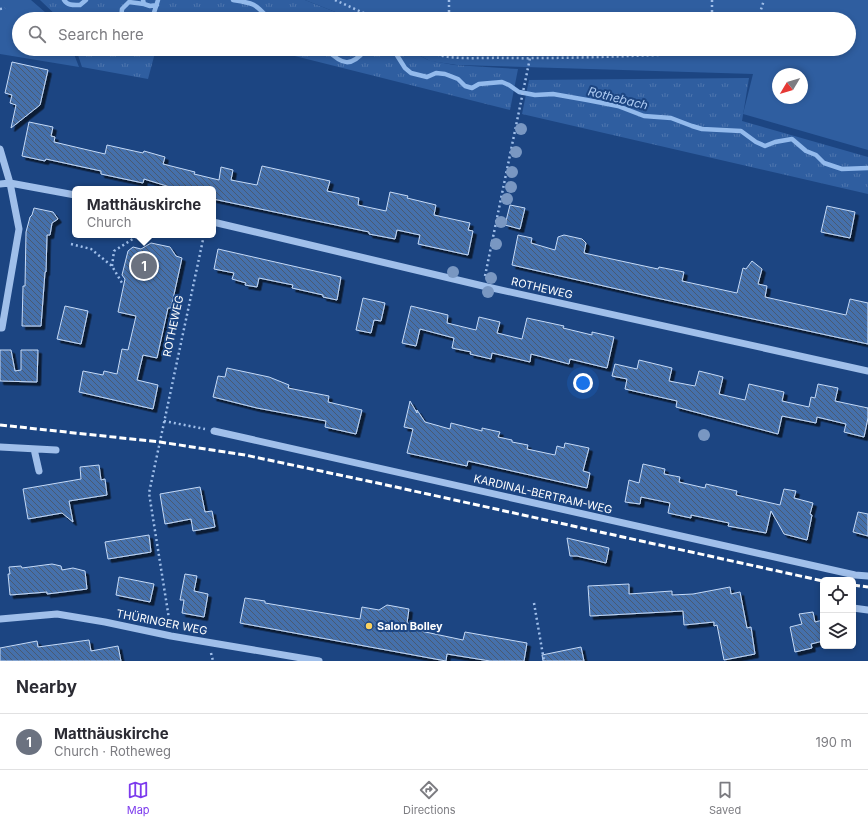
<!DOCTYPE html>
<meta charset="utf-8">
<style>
:root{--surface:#fff;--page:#f2f2f3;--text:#2b2b33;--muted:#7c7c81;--line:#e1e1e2;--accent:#7c3aed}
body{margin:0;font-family:Inter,sans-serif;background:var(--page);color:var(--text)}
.controls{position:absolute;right:12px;bottom:12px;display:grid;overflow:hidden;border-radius:6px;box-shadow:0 2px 6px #0003}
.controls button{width:36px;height:36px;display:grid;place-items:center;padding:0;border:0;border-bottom:1px solid var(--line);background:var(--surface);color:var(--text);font:20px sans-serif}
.compass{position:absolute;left:772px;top:68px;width:36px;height:36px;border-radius:50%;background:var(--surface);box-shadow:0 2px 6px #0003;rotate:232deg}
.you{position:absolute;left:583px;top:383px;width:14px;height:14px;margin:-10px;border:3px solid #fff;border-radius:50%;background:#1a73e8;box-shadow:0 0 0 6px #1a73e833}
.badge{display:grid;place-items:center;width:26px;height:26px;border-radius:50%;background:var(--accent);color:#fff;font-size:13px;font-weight:700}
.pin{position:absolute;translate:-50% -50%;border:2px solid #fff;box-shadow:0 1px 4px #0006}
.popup{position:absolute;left:72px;top:186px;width:144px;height:52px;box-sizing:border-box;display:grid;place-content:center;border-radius:6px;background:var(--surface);filter:drop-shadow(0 1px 3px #0005);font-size:13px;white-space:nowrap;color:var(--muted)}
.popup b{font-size:15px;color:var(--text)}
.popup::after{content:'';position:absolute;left:50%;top:100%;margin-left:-8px;border:8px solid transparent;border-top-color:var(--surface)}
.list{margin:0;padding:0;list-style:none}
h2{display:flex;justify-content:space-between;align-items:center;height:52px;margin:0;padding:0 16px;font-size:17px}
h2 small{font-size:13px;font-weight:400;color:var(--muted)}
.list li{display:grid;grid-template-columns:26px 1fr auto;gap:12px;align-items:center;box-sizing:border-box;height:56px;padding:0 16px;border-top:1px solid var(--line)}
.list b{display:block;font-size:15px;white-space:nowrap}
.list p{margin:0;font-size:13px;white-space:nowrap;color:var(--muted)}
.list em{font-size:13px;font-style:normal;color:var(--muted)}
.icon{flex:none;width:22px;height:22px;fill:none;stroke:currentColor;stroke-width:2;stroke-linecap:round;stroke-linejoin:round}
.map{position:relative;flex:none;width:868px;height:661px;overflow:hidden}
.search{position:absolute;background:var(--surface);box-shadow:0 2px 6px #0003;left:12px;right:12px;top:12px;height:44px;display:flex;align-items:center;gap:10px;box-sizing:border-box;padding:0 14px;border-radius:22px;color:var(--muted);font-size:15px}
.sheet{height:108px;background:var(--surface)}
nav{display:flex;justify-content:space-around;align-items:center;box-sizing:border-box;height:56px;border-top:1px solid var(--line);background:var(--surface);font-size:11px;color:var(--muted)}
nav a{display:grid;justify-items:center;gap:2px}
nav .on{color:var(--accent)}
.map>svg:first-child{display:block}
</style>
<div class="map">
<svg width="868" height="661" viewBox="0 0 868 661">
<defs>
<pattern id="grass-tufts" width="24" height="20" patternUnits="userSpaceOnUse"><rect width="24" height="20" fill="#2f5ea0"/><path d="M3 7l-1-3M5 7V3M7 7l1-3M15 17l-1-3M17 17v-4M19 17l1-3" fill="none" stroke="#4e76ae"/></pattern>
<pattern id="building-back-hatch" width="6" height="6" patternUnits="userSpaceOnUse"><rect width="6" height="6" fill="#446fab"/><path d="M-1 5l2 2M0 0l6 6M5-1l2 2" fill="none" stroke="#495a72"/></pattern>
<filter id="shadow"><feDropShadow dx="3.5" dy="3.5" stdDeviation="0" flood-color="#0009"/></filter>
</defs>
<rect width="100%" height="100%" fill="#1c4582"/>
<path fill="url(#grass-tufts)" d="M40,0H305L353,19H60Z
M76,49H156L148,79L82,67Z
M267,49H407L428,60L454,65L518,69L510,110Z
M749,78L742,121L868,157V194L522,114L529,80Z"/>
<path fill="#2f5ea0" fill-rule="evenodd" d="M0,0H31L53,19H19V49H72L79,67L0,54Z
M305,0H868V150L743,114L753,74L457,65L430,61L407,49H849V19H353ZM778,74H802V98H778Z"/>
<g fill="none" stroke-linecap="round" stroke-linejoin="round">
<path stroke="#93baec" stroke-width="4.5" d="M64,0C68,6 74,5 80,5L86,0
M233,0C253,3 255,3 269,19
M144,4L150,6L157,5
M121,19L122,9L129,2L144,4L143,0
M152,19L158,0
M326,49C342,65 351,68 366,49
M393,49L405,68L411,73L427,77L436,73L445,74L458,79L465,86L472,88L479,84L502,82L509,85L519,92L535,95L553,94L587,100L618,106L644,116L671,118L692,126L702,129L741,131L756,142L765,146L775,142L792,139L806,151L816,155L824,163L842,169L868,168"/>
</g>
<path fill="url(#building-back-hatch)" stroke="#c5daf7" filter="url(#shadow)" d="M12,62L48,70L40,105L11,128L16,105L10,103L12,95L5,93Z
M29,122L53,127L51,136L55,137L54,142L105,154L107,145L143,153L144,151L165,157L163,164L195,172L194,174L219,180L221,167L233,170L231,180L257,185L262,166L330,181L327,191L359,198L358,205L386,211L390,192L408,196L407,198L436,205L434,215L470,223L468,230L473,231L468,255L418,244L420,235L397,230L395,239L369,234V232L213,199V189H170V187L144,179L143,183L101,174V171L46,159L45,161L22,156Z
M510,205L525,208L520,229L505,225Z
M827,206L855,212L850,238L821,232Z
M34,208L53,212L58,219L52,223L50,235H47L46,272H45L41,326H22L23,286H25L26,232L30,217L32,215Z
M518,235L532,238L531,243L555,250L558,237L564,235L582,239L586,243L584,253L658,269L659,267L684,272L682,281L737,293L743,268L746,269L752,261L762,269L758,284L767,286L765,297L846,315L850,299L868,303V344L652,297L512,265Z
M151,243L170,247L176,256L182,258L171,308H168L157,358L143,355L137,380L158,385L153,409L79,392L83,371L103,375L104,371L117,374L122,349L128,350L136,316L118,312L125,279L122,275L128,251L133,247L141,249Z
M218,249L341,277L337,300L323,297V295L292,288L293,285L259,278L257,287L245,285L246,283L232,279L234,273L214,269Z
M363,298L385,303L381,321L374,320L371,333L356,330Z
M65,306L88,311L81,344L57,339Z
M411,306L448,315L447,323L476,330L479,317L500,322L497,333L522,339L527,318L564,326L563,328L592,335V332L614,337L607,368L570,359L569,364L531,354L530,362L492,353L491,359L470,354L471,352L452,348L454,338L420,329L416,346L402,343Z
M0,350H11L15,371L21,370V350H38L37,382L0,381Z
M639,360L672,368L669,381L695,386L699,371L723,377L719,394L745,400L749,384L784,392L782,401L809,407L811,397L815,398L818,384L838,388L835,401L868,408V418L864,437L844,432L846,424L817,417L816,423L782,416L778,434L676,407L677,401L625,389L627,379L612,376L615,364L637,369Z
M227,368L269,377L289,385L288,388L329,396L328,402L362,410L356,434L325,427L326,421L257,408L213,397L218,376L225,377Z
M410,401L417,413V410L425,422L450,429L451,423L482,431V428L500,432L498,437L512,440V442L528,445L527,449L555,455L557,446L564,448L565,443L589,448L583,471L590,473L587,488L468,461L467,466L407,453L413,429L404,427Z
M643,464L665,469L664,474L680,477L679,482L705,488L706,484L737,491L736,495L780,505L784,489L796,491L794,498L813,503L810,514L812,515L807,540L784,534L771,511L766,533L728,526L729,523L691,515V518L668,513L670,503L641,497L640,504L625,502L629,480L639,483Z
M99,465L101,480L105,479L107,495L69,501L73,522L62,513L28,519L23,489L81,479L80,467Z
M200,487L205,512L212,511L215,527L193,531L191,519L165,524L160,494Z
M858,512L868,514V536L853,532Z
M149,535L151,552L108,559L105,542Z
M567,538L609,548L606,563L577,556H570Z
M52,564L61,566L62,570L73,568L85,571L87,589L47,594V592L10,595L8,574H10L9,567L21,566L22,568Z
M185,574L197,576L194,591L208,594L204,617L182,613L184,600H180Z
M119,577L154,584L150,602L116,595Z
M629,584V594L672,591V595L693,594L730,587L731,594L740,592L747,628L751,627L755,654L724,660L717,625L714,626V622L684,625L683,611L590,616L588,586Z
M245,598L265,601V603L360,619L362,607L379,610L387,605L409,609L407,623L417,625L416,630L463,640L465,632L527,643L524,661H490L447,654L446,661L240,623Z
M813,612L815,622L823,620V641L811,644L812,648L795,652L790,627L802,624L799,614Z
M89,640L91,651L118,646L121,661H0V648L37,641L38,647Z
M581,647L584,661H543L542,655Z"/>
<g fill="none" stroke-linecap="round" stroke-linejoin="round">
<path stroke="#a0bfea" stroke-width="2.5" stroke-dasharray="2 3" stroke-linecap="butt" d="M335,0L377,19
M449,0V19
M712,0V19
M0,9L5,8
M758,19L764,0
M423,49C446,62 479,57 504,58C585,59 666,54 747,52L748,49
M71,244L91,249L112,266L122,283
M112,266L114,251L139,235
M485,276L530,58
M164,421L205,429
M534,603L544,661
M170,625L149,493L204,235
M211,653L213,661"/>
<path stroke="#a0bfea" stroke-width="7" d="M0,149L10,183L19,229L2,328H0
M0,184L10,183L75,195
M213,222L483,286L868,371
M214,431L855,575L868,576
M0,447L56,450
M34,449L39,471
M853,608L868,610
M0,619L57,614L105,622L171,636L319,661"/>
<path stroke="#fff" stroke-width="3" stroke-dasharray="7 3" stroke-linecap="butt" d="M0,425L160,442L245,455L382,484L823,581
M853,585L868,587"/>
</g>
<g fill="#7997c2">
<circle cx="521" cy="129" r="6"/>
<circle cx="516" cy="152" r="6"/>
<circle cx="512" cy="172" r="6"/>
<circle cx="511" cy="187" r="6"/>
<circle cx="507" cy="199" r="6"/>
<circle cx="501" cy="222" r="6"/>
<circle cx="496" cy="244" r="6"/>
<circle cx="453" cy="272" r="6"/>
<circle cx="491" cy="278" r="6"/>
<circle cx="488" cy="292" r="6"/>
<circle cx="704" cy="435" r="6"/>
</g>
<circle fill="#fbd25e" stroke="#1c4582" stroke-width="1.5" cx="369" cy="626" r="4"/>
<g text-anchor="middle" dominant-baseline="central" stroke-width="4" stroke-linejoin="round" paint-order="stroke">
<g font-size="11" fill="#fff" stroke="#1c4582">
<text transform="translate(542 288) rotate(13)">ROTHEWEG</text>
<text transform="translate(173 326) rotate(-78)">ROTHEWEG</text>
<text transform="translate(543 494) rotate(13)">KARDINAL-BERTRAM-WEG</text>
<text transform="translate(162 622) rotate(11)">THÜRINGER WEG</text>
</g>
<g font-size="11" font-weight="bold" fill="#fff" stroke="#1c4582" text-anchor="start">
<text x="377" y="626">Salon Bolley</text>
</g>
<g font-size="12" font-style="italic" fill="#accaf2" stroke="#1c4582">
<text transform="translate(618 98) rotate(14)">Rothebach</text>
</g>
</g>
</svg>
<div class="controls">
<button><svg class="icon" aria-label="locate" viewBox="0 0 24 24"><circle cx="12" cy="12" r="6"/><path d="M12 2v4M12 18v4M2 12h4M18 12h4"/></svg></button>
<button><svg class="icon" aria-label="layers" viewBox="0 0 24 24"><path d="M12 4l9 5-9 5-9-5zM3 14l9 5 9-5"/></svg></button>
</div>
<svg class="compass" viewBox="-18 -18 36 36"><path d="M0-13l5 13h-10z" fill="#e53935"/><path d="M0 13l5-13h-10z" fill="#7c7c81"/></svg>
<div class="you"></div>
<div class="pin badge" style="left:144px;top:266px;background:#6b7280">1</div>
<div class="popup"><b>Matthäuskirche</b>Church</div>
<div class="search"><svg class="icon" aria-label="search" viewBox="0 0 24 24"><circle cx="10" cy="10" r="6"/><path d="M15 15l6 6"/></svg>Search here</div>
</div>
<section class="sheet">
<h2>Nearby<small></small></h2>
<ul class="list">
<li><span class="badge" style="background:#6b7280">1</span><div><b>Matthäuskirche</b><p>Church · Rotheweg</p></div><em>190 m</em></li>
</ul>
</section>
<nav>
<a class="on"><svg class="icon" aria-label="map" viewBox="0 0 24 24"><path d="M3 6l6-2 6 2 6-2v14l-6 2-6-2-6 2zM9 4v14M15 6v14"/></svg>Map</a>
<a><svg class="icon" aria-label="directions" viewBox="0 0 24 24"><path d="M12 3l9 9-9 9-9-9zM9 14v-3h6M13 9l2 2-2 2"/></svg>Directions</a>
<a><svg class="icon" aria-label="saved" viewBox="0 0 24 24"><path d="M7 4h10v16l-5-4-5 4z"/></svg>Saved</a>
</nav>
